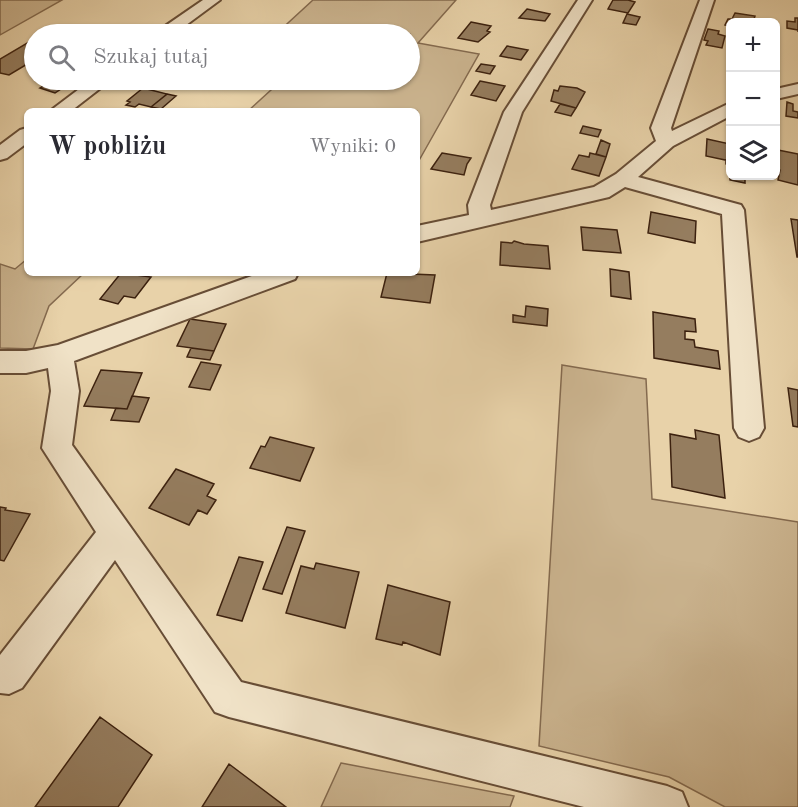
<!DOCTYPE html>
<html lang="pl">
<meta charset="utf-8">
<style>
:root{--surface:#fff;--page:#f7f7f7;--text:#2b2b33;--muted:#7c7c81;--line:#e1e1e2}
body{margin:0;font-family:"Old Standard TT",serif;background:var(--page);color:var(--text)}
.controls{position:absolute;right:18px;top:18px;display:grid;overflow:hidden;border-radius:9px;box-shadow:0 2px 4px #0004}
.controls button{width:54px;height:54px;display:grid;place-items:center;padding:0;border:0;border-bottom:2px solid var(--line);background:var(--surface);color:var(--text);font:30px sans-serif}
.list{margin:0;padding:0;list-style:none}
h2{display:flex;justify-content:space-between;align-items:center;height:78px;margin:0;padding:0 24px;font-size:26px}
h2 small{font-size:20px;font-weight:400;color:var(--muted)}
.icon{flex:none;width:33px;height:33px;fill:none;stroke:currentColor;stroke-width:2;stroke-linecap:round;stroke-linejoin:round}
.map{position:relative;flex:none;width:798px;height:807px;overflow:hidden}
.search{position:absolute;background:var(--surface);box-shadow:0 2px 4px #0004;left:24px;top:24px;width:396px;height:66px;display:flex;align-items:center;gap:15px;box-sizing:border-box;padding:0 21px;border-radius:33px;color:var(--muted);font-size:22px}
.panel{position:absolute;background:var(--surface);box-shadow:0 2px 4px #0004;left:24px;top:108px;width:396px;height:168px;border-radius:9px}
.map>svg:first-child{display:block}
</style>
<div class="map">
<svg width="798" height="807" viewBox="0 0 798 807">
<rect width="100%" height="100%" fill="#e8d2a9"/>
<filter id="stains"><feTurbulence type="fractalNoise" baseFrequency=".00333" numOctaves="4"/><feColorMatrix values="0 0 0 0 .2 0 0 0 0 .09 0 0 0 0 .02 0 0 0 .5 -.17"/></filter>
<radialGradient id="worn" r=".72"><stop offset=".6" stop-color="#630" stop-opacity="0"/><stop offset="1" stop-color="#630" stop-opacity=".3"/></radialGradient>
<path fill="#cbb48f" stroke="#846a4f" stroke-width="1.5" d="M0,0H62L0,35Z
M313,0H456L418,43L479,54L417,164V111H248L282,80H410V34H276Z
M27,259V273H84L49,306L33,349L0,348V264L15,269Z
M562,365L646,379L652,499L798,522V807H725L669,777L539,746Z
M341,763L514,796L510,807H321Z"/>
<path fill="#957d5f" stroke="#3c210f" stroke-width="1.5" d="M613,0H628L635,2L628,13L608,9Z
M527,9L550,14L545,21L519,18Z
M735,13L755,16L753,22H730V26L725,25L728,19H732Z
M627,14L640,17L636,25L623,23Z
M795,18H798V32V30L787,28V21L795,22Z
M471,22L491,26L487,31L490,32L478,42L458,38Z
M708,29L719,31L718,34L725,36L722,48L706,45L708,41L704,40Z
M34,39V60L9,75L0,73V59Z
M507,46L528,50L521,60L500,56Z
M481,64L495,66L490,74L476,71Z
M53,80H60L70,83L55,93L40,88Z
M480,81L505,86L496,101L471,95Z
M560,86L577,88L585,92L576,108L551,101L554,90L558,91Z
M143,88L167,94L151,107L139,104L135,107L126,105L130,102L127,101Z
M167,94L176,96L161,109L151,107Z
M787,102L793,104V111L798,112V118L786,116Z
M560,104L576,108L571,116L555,112Z
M583,126L601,130L598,137L580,133Z
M707,139L730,144V161L706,156Z
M601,140L610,144L606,157L596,154Z
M778,150L798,154V185L778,180L780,170L777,168L778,162L776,161Z
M442,153L471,158L467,164L464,175L431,169Z
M590,153L606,157L599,176L572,169L579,155L589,157Z
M726,160L730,161V176H745V183L730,180V165L726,164Z
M651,212L696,221L695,243L648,233Z
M791,219L798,220V257H797Z
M581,227L617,230L621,253L583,250Z
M514,241L524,244L548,246L550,269L500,265L501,242L512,243Z
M610,269L629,272L631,299L611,296Z
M121,273L151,277L135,298L124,296L118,304L100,299Z
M387,273L435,275L430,303L381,297Z
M526,306L548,309L547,326L513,322V315L525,317Z
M653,312L695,319L696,332L685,331V339L694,340L695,347L718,351L720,369L654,358Z
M190,319L226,324L214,351L177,346Z
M191,348L214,351L210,360L187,357Z
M201,362L221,365L210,390L189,387Z
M101,370L142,373L127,409L84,406Z
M788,388L798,390V427L793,426Z
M132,396L149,398L139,422L111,420L116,408L127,409Z
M695,430L719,435L725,498L672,487L670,434L696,439Z
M270,437L314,448L300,481L250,468L261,446L265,447Z
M176,469L214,484L207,496L216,500L207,514L198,510L189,525L149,508Z
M0,507L6,508L5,510L30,514L4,561L0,560Z
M287,527L305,531L282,594L263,589Z
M239,557L263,562L242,621L217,615Z
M316,563L359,572L345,628L286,613L301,566L314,569Z
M388,585L450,602L440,655L403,642L402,645L376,639Z
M100,717L152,755L118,807H35Z
M229,764L286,807H202Z"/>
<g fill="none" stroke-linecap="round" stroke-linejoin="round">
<g stroke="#674d36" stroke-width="4">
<path id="minor" d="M203,0H220L174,34H156L158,31Z
M578,0H592L522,112L490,205L491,210L594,187L616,174L656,141L651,128L700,0H714L671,128L672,131L730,103V116L673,146L638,177L741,205L744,210L764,428L759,437L749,441L739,437L734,428L722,214L625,187L609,197L417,242V226L469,215L468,205L504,112Z
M91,80H111L71,111H50Z
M798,84V94L776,99V89Z
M27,128V143L7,158L0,160V145L20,130Z
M260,273H298L295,279L74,361L79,391L72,445L241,682L667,786L682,792L688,807H584L229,717L215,712L115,560L22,688L9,694L0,693V655L96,532L42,448L51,391L48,368L26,373H0V351H26L58,345Z"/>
</g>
<use href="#minor" fill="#f0e2c7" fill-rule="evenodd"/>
</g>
<rect width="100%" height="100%" filter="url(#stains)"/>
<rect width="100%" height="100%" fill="url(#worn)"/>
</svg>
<div class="controls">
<button>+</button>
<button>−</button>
<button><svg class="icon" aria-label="layers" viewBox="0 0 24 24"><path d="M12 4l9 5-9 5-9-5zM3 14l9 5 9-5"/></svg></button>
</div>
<div class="search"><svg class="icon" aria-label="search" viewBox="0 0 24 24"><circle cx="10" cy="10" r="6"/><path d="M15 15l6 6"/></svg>Szukaj tutaj</div>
<section class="panel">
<h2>W pobliżu<small>Wyniki: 0</small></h2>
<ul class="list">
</ul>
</section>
</div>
